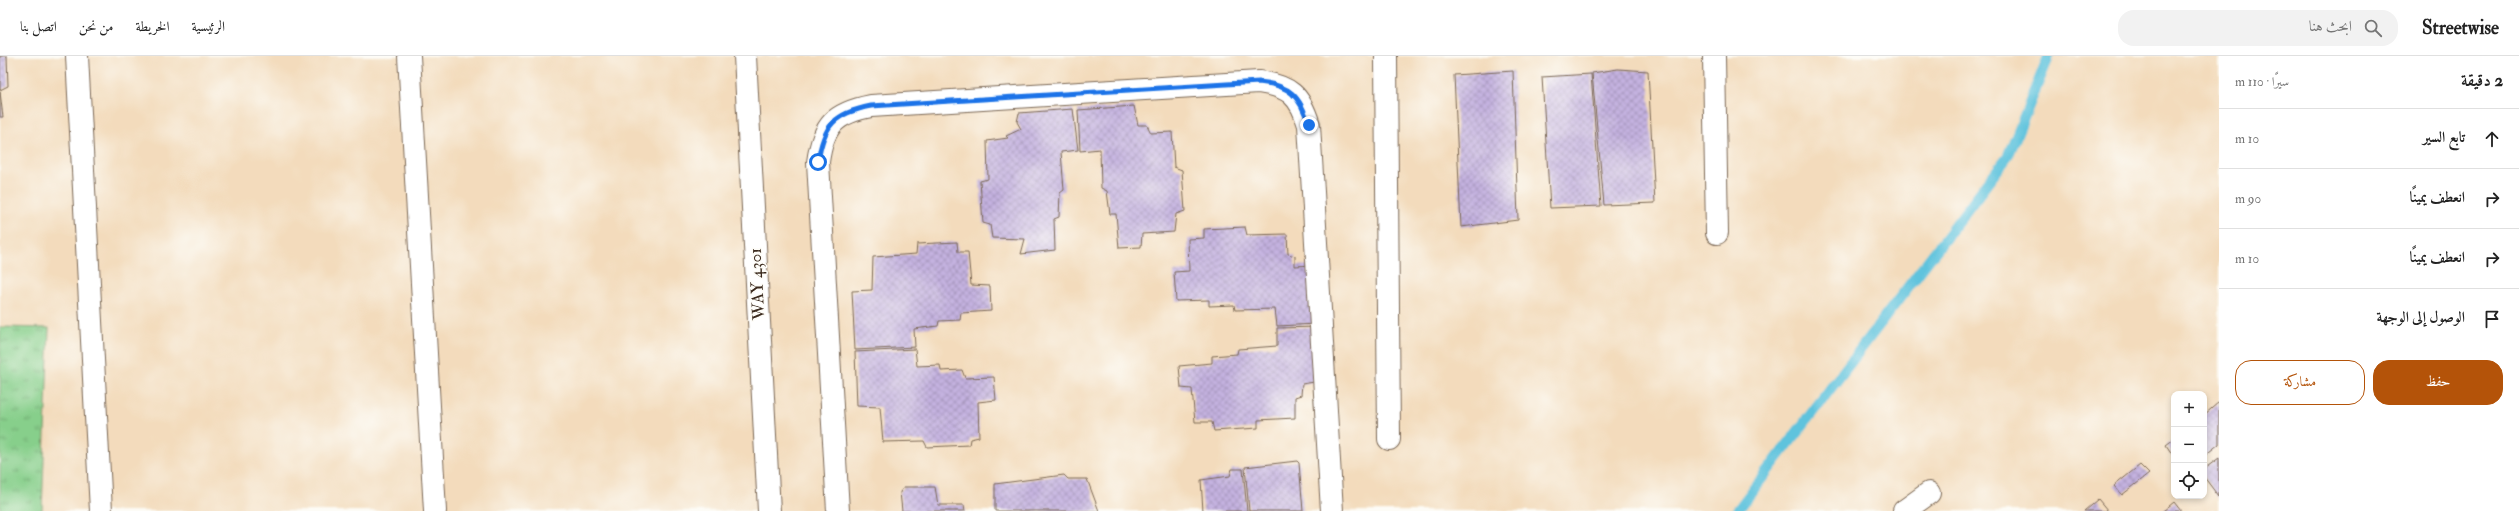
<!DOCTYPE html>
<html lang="ar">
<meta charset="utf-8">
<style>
:root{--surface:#fff;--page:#f2f2f2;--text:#222;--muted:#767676;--line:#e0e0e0;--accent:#b45309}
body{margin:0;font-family:"IM FELL Double Pica",Amiri,serif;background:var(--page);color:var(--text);direction:rtl}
.controls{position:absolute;right:12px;bottom:12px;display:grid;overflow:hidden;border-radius:8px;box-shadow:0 2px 6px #0003}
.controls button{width:36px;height:36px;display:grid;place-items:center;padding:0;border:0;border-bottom:1px solid var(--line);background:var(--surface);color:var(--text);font:20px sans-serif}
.stop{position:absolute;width:12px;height:12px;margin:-9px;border:3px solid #1a73e8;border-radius:50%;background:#fff}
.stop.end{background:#1a73e8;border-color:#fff;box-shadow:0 1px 4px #0008}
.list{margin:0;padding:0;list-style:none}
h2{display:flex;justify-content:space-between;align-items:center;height:52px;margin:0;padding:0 16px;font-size:17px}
h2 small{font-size:13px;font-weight:400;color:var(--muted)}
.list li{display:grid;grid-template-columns:26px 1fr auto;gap:12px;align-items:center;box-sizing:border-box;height:60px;padding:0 16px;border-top:1px solid var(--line)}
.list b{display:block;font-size:15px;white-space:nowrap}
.list em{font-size:13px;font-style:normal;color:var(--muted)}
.actions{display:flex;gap:8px;padding:12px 16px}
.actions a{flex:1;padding:9px 0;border:1px solid var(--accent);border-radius:16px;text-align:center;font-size:14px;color:var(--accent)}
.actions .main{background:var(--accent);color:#fff}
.icon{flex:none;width:22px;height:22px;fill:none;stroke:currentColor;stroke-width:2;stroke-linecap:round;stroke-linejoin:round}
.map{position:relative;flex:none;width:2219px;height:455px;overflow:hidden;direction:ltr}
header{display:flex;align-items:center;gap:24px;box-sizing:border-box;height:56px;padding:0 20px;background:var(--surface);border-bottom:1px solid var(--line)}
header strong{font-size:19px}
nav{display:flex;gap:22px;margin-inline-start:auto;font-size:14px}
.search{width:280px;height:36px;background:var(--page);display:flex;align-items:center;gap:10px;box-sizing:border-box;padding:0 14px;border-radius:16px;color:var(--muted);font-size:15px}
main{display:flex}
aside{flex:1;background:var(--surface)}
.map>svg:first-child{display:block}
</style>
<header>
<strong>Streetwise</strong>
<div class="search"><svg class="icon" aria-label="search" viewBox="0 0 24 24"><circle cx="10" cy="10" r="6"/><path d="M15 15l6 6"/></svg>ابحث هنا</div>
<nav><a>الرئيسية</a><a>الخريطة</a><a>من نحن</a><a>اتصل بنا</a></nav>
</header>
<main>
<aside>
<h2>2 دقيقة<small>سيرًا · 110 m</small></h2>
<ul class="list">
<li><svg class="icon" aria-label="ahead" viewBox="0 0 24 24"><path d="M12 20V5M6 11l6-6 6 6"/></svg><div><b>تابع السير</b></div><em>10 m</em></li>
<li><svg class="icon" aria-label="right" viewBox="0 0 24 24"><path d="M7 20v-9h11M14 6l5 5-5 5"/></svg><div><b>انعطف يمينًا</b></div><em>90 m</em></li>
<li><svg class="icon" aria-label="right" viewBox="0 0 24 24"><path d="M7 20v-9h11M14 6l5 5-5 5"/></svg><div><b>انعطف يمينًا</b></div><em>10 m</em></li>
<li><svg class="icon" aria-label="arrive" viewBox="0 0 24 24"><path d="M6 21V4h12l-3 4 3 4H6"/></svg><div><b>الوصول إلى الوجهة</b></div></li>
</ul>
<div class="actions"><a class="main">حفظ</a><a>مشاركة</a></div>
</aside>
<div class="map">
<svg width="2219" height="455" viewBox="0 0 2219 455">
<defs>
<pattern id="grass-tufts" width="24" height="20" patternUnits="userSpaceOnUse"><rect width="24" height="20" fill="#87cf8b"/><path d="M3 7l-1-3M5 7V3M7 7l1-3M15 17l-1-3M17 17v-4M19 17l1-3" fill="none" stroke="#70a871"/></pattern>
<pattern id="building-cross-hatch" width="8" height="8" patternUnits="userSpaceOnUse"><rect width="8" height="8" fill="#c4b2e0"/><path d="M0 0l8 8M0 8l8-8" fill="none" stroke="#a091b5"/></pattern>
</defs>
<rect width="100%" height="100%" fill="#fdfcf7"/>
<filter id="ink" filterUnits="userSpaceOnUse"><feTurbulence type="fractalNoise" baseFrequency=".025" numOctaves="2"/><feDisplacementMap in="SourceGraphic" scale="8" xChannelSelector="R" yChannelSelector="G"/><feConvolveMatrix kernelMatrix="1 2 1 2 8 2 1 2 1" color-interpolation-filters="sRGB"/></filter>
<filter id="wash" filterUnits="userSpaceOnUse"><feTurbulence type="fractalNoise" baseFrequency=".012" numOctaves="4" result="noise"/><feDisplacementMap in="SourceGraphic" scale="16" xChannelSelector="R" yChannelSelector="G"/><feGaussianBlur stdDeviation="0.9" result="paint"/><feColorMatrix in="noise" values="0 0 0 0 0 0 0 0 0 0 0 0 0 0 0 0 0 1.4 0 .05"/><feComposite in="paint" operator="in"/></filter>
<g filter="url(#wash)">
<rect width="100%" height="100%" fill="#f3dbbc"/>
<path fill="url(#grass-tufts)" stroke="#617c54" d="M0,271L49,272L42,455H0Z"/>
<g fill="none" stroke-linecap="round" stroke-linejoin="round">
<path stroke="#5fc3dd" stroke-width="11" d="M1737,455L2008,100L2049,0"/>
</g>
<g id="blocks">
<path fill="url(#building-cross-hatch)" d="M0,0H7L8,30L0,34Z
M1618,13L1648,15L1655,147L1604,149L1592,17Z
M1513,15L1518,164L1461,171L1454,19Z
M1591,18L1601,150L1550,152L1542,21Z
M0,36L3,61H0Z
M1134,50L1138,69H1147L1151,77L1172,76L1174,111L1182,114L1185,155L1176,158L1174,176L1142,178L1141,191L1119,192L1116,158H1110L1107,135L1101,132L1100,93L1080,95L1078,54Z
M1073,53L1078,94L1061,96L1064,134L1060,137L1059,161L1054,163L1055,194L1021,198L1025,183L992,182L990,169L983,167L980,125L988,123L987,85L1008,82L1006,80L1021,73L1017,66L1019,57Z
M1245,171L1247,179L1287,178L1288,198L1295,200V210L1313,209L1317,268L1277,270L1275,253L1235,254L1234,249L1209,250V244L1176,245L1174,216L1189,215L1188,183L1204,182V173Z
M957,186L958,196H968L971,229L990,230L991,255L961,257L960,264L939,265L938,270L914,273L915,291L855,294L852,235L872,234L873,201L916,198L917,188Z
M1317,271L1320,325L1302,328L1301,339L1295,341V362L1258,364V372L1214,375L1212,366H1195L1192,333L1181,332L1179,310L1212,307V300L1237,298L1238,293L1277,290V272Z
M915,293L917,310L940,309L941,315L962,314L965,322L994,321L996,344L978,346L979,381L970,383L969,389L927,391L924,385L883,386L880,351L857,350L855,296Z
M2219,346V388L2204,400V359Z
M2174,383V401L2166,389Z
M2219,402V441L2204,421V413Z
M1297,405L1299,407L1303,455H1249L1245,411Z
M2140,409L2149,418L2122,439L2114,430Z
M1232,413H1243L1247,455H1203L1201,424L1230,420Z
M1064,419L1068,423H1087L1099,455H995V428Z
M904,431H935L938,449H964L965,455H902L900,436Z
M2098,443L2108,455H2084Z
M2174,446L2181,455H2163Z"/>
</g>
</g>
<g filter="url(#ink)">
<use href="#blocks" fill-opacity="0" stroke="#7b6855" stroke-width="1"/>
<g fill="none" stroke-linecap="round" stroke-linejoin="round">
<g stroke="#7b6855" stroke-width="24">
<path id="minor" d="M77,0L101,455
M409,0L435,455
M745,0L769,455
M1386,0L1389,383
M1714,0L1717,177
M838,455L818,106C823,69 835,57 871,50L1259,26C1289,30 1300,39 1309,69L1332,455
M1904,455L1929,437"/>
</g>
<use href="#minor" stroke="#fff" stroke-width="22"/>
</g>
</g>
<g fill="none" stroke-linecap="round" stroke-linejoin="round" filter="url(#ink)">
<path stroke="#1a73e8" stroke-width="5" d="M818,106C823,69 835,57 871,50L1259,26C1289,29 1300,39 1309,69"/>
</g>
<g text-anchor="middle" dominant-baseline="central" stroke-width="3" stroke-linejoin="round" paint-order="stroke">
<g font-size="17" fill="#3b2a1e" stroke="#fdfcf7">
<text transform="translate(757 228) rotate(-93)">WAY 4301</text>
</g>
</g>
</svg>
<div class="controls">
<button>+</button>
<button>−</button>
<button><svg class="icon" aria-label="locate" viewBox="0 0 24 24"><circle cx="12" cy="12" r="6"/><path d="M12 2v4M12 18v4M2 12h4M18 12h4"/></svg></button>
</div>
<div class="stop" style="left:818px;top:106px"></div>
<div class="stop end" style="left:1309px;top:69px"></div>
</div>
</main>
